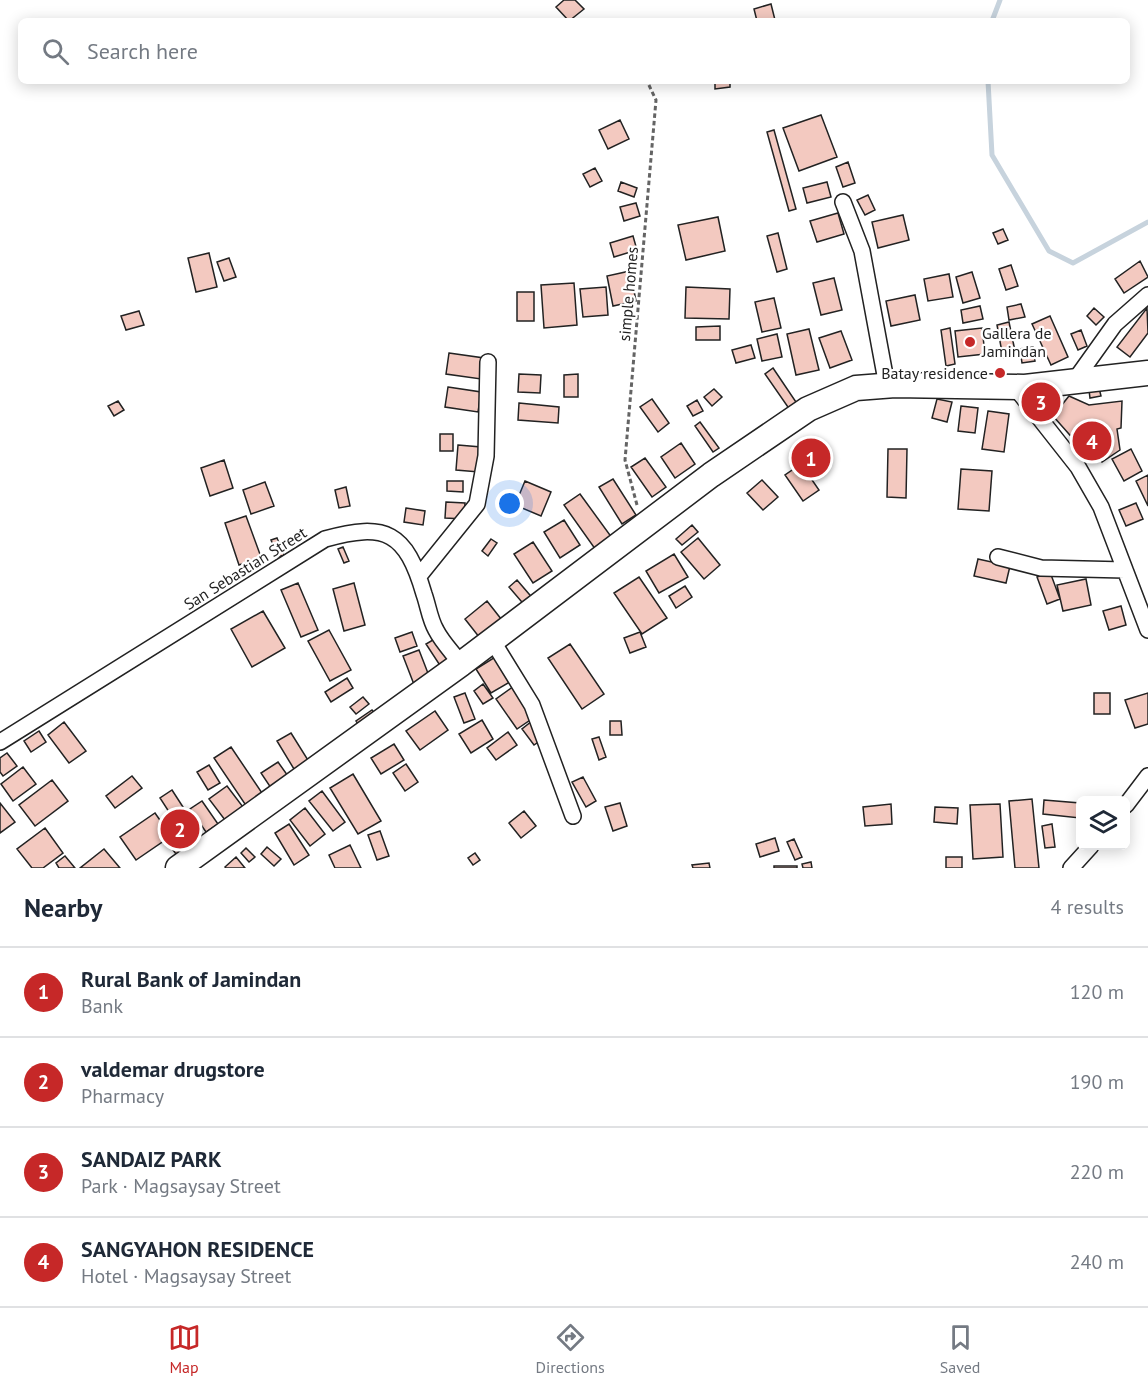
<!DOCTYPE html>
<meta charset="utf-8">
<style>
:root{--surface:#fff;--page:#f2f2f3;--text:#1f2937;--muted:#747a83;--line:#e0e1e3;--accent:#c62828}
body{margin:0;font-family:"PT Sans",sans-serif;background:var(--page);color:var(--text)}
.controls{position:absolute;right:18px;bottom:18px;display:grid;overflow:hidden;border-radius:9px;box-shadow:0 3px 15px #0003}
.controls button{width:54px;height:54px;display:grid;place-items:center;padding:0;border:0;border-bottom:2px solid var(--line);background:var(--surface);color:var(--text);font:30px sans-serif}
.you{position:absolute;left:510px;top:504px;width:21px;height:21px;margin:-15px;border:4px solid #fff;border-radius:50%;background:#1a73e8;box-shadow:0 0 0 9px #1a73e833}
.badge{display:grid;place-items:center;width:39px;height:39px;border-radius:50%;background:var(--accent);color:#fff;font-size:20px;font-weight:700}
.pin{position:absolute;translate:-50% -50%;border:3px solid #fff;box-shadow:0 2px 6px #0006}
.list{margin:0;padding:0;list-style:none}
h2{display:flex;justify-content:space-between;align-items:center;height:78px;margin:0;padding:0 24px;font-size:26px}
h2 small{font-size:20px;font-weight:400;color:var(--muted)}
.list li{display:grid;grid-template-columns:39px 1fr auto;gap:18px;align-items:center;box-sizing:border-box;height:90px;padding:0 24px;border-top:2px solid var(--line)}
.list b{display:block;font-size:22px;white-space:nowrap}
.list p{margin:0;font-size:20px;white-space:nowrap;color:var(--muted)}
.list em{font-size:20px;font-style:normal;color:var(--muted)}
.icon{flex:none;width:33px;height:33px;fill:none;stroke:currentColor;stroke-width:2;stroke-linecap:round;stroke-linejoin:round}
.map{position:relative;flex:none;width:1148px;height:868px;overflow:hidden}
.search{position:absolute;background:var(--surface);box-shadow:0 3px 15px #0003;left:18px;right:18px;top:18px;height:66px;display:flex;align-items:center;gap:15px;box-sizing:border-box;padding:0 21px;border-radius:9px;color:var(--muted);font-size:22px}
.sheet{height:438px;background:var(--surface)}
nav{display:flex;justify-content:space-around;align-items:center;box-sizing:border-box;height:84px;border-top:2px solid var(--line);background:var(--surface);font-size:16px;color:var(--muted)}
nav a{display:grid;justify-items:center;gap:3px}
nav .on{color:var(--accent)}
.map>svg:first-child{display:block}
</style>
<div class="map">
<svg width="1148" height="868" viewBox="0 0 1148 868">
<rect width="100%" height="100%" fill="#fff"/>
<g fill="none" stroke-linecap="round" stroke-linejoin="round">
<path stroke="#c7d3dd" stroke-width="5" d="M992,21L1000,0
M988,81L992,155L1049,251L1073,263L1148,222"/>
</g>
<path fill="#f3c9c0" stroke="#222" stroke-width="1.5" d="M564,0H575L584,9L569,21L556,7Z
M771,4L775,20L757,21L754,9Z
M715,81H730V87L715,89Z
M821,115L837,157L799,171L783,128Z
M620,120L629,139L608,149L599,130Z
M774,130L796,209L789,211L767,132Z
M848,162L855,183L843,187L836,167Z
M595,168L602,181L590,187L583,174Z
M621,182L637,188L634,197L618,191Z
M827,182L831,197L807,203L803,188Z
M868,195L875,210L865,215L857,200Z
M636,203L640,216L624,221L620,207Z
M838,213L844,234L817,242L810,221Z
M903,215L909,240L878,248L872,222Z
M718,217L725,251L686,260L678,225Z
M1003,229L1008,240L998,244L993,233Z
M778,233L787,269L777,272L767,236Z
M633,236L637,250L614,257L610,243Z
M209,253L217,287L196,292L188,258Z
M229,258L236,277L224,281L217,262Z
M1140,261L1148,277L1124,293L1115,279Z
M1011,265L1018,286L1006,290L999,269Z
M630,271L636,301L613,306L607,276Z
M972,272L980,298L963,303L956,277Z
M949,274L953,297L928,301L924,279Z
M834,278L842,310L821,315L813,283Z
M574,283L577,325L544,328L541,285Z
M606,287L608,315L583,317L580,289Z
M686,287L730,289L729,319L685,318Z
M517,292H534V321H517Z
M915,295L920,320L891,326L886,301Z
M774,298L781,328L762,332L755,302Z
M1021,304L1025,317L1009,320L1007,307Z
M980,306L983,319L963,323L961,310Z
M1094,308L1104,317L1096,325L1087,316Z
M1147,308L1148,333L1130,357L1117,347Z
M139,311L144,325L126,330L121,316Z
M1050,316L1068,357L1051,365L1032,324Z
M1009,322L1016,356L1003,358L997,325Z
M720,326V340H696V327Z
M950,328L955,364L946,366L941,330Z
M982,328L985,354L958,357L955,331Z
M809,329L819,370L796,375L787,334Z
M1081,330L1087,346L1078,350L1071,334Z
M841,331L852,360L830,368L819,338Z
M777,334L782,357L762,361L757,339Z
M751,345L755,358L736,363L732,350Z
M1033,347L1035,361L1022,363L1020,349Z
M449,353L484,358L481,379L446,374Z
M773,368L798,405L790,410L765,374Z
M519,374L541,375L540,393L518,392Z
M578,374V397H564V375Z
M448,387L481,392L478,412L445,407Z
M1099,388L1101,396L1090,398L1089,390Z
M714,389L722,397L712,406L704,397Z
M1069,396L1089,405L1122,401L1121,428L1117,429L1120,450L1102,462L1094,453L1084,451L1053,416Z
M652,399L669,423L658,432L640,407Z
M937,399L952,402L947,422L932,418Z
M697,400L703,411L693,416L687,406Z
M118,401L124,410L114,416L108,406Z
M519,403L559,407L558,423L518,420Z
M961,406L978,408L975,433L958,431Z
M988,411L1009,414L1004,452L982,449Z
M700,422L719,448L713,452L695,426Z
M440,434H453V451H440Z
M681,443L695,464L675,478L661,457Z
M458,445L481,447L479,472L456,470Z
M888,449H907L906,498L887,497Z
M1131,449L1142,471L1124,481L1112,459Z
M645,458L666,487L652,497L631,467Z
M224,460L233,488L210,496L201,468Z
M801,464L819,490L803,501L785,475Z
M961,469L992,471L989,511L958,509Z
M1148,475V506L1136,481Z
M613,479L636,515L622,524L599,487Z
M762,480L778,497L763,510L747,493Z
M447,481H463V492L447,491Z
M525,481L551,492L541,516L515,505Z
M265,482L274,506L251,514L243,490Z
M346,487L350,506L339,508L335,490Z
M580,494L615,542L598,553L564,505Z
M446,502L465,503L464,519L445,518Z
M1136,503L1143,519L1126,526L1119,510Z
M406,508L425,511L423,525L404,522Z
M246,516L261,557L239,565L225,523Z
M564,520L580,545L560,558L544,532Z
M692,525L698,532L682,545L676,539Z
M277,538L284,555L278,557L271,540Z
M698,538L720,565L704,579L681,552Z
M491,539L497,543L488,556L482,551Z
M533,542L552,571L533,583L514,554Z
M343,547L349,561L344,563L338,549Z
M674,554L688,577L659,593L646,571Z
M978,559L1010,566L1006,583L974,576Z
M1050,572L1060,599L1047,604L1037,577Z
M639,577L667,618L642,634L614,593Z
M1086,579L1091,605L1063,611L1057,585Z
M517,580L535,601L527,608L509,587Z
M298,583L318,630L301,637L281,590Z
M354,583L365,625L344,631L333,589Z
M685,586L692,597L676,608L669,596Z
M487,601L505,624L483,642L465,619Z
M1121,606L1126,625L1109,630L1103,611Z
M263,611L285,648L252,667L231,629Z
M329,630L351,670L330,681L308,641Z
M412,632L417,646L400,652L395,638Z
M640,632L646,647L630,653L624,638Z
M438,637L455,663L443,670L426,644Z
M570,644L604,694L582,709L548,658Z
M419,650L431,681L415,687L403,656Z
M500,654L515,679L491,693L476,669Z
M347,678L353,688L331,702L325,692Z
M483,684L493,698L483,704L474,691Z
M514,686L536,716L517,729L496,699Z
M465,693L475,719L464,723L454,697Z
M1094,693H1110V714H1094Z
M1148,693V724L1135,728L1125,700Z
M363,697L369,704L356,714L350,707Z
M372,710L380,720L363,732L356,721Z
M435,711L448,730L420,750L406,731Z
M482,720L493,739L471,753L459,734Z
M532,721L544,738L534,745L522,729Z
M610,721H621L622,735H610Z
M64,722L86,751L69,763L48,735Z
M39,731L46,742L31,752L24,741Z
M508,732L517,745L496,760L487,748Z
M291,733L311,765L297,774L277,741Z
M599,737L606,757L599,760L592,739Z
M394,744L404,760L381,774L371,758Z
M231,747L264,796L247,807L214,758Z
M7,753L17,766L3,776L0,772V758Z
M278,762L288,776L271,788L261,773Z
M406,764L418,782L405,791L393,773Z
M209,765L220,783L208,790L197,772Z
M23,767L36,784L13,801L1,784Z
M353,774L381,821L358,834L330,788Z
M132,776L142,788L115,808L106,796Z
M583,777L596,801L586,807L572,782Z
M52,780L68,801L35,826L19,805Z
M227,786L243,807L225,820L209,799Z
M172,790L194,824L182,832L160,798Z
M322,791L345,822L333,831L309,801Z
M1032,799L1039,868H1015L1009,801Z
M1044,800L1080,803V818L1043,814Z
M202,801L218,824L206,832L190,809Z
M0,803L15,822L0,833Z
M620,803L627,826L613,831L605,807Z
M891,804L892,824L865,826L863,807Z
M1000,804L1003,857L973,859L970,805Z
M935,807L958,808L957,824L934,822Z
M305,808L325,834L310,846L290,820Z
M524,811L536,826L521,838L509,823Z
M155,813L171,836L136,860L120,837Z
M289,824L309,855L294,865L275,833Z
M1052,824L1055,847L1045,848L1042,826Z
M45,828L63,853L43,868H32L17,849Z
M193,831L201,842L179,858L170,846Z
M380,831L389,856L377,860L368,835Z
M775,838L779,851L760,857L756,844Z
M794,839L802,857L795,860L787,842Z
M350,845L361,868H335L329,855Z
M267,847L281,859L274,866L261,854Z
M246,848L255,857L249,862L241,853Z
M104,849L120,868H80Z
M475,853L480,860L473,865L468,858Z
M65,856L75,868H59L56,863Z
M236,857L245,868H226L225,867Z
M946,857H962V868H946Z
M811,862L812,868H803L802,864Z
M709,863L710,868H693L692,865Z
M774,866H797V868H774Z"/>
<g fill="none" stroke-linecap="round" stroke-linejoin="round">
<g stroke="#222" stroke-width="18">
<path id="minor" d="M843,202L862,251L887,386
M1075,380L1115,324L1148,295
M1015,387L1078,467L1101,507L1148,630
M998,557L1041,568L1125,570
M419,576L477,504L486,456L488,362
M492,640L532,705L573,816
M0,742L325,539C386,522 406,532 424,594C428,605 430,620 436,630C442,642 453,653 461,664
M1126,805L1148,776
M1071,868L1091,846"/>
</g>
<g stroke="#222" stroke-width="27">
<path id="primary" d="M178,868L461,664L711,475L808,409L856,388L895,385L1025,387L1148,373"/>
</g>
<path stroke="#646464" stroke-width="3" stroke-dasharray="4.5 3" stroke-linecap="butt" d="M637,505L625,460L656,100L647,81"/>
<use href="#minor" stroke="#fff" stroke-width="15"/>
<use href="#primary" stroke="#fff" stroke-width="24"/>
</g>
<g fill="#c62828" stroke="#fff" stroke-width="2">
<circle cx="970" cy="342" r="6"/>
<circle cx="1000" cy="373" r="6"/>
</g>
<g text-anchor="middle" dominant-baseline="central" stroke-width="4.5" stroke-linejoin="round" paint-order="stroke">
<g font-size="16" fill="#222" stroke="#fff">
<text transform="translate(628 294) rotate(-85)">simple homes</text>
<text transform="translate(245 568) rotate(-32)">San Sebastian Street</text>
</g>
<g font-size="16" fill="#222" stroke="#fff" text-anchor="start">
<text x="982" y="333">Gallera de<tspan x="982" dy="18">Jamindan</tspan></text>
<text x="988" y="373" text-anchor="end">Batay residence</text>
</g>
</g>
</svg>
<div class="controls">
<button><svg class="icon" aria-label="layers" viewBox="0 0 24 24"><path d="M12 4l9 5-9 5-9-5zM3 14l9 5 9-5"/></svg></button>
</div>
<div class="you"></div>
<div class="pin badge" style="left:811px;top:458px">1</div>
<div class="pin badge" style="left:180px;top:829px">2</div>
<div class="pin badge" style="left:1041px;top:402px">3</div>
<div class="pin badge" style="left:1092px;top:441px">4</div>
<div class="search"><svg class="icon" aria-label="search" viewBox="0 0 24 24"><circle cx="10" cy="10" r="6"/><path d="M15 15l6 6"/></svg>Search here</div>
</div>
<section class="sheet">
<h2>Nearby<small>4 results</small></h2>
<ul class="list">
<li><span class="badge">1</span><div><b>Rural Bank of Jamindan</b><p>Bank</p></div><em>120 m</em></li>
<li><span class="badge">2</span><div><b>valdemar drugstore</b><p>Pharmacy</p></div><em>190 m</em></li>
<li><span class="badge">3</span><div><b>SANDAIZ PARK</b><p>Park · Magsaysay Street</p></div><em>220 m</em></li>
<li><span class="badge">4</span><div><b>SANGYAHON RESIDENCE</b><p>Hotel · Magsaysay Street</p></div><em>240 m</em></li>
</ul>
</section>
<nav>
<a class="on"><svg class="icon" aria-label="map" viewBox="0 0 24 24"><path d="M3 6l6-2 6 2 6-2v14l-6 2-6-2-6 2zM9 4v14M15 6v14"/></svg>Map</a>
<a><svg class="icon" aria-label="directions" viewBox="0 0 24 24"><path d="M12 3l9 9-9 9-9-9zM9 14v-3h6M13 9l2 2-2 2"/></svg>Directions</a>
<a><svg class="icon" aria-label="saved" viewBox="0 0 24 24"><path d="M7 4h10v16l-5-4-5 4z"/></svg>Saved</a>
</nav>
